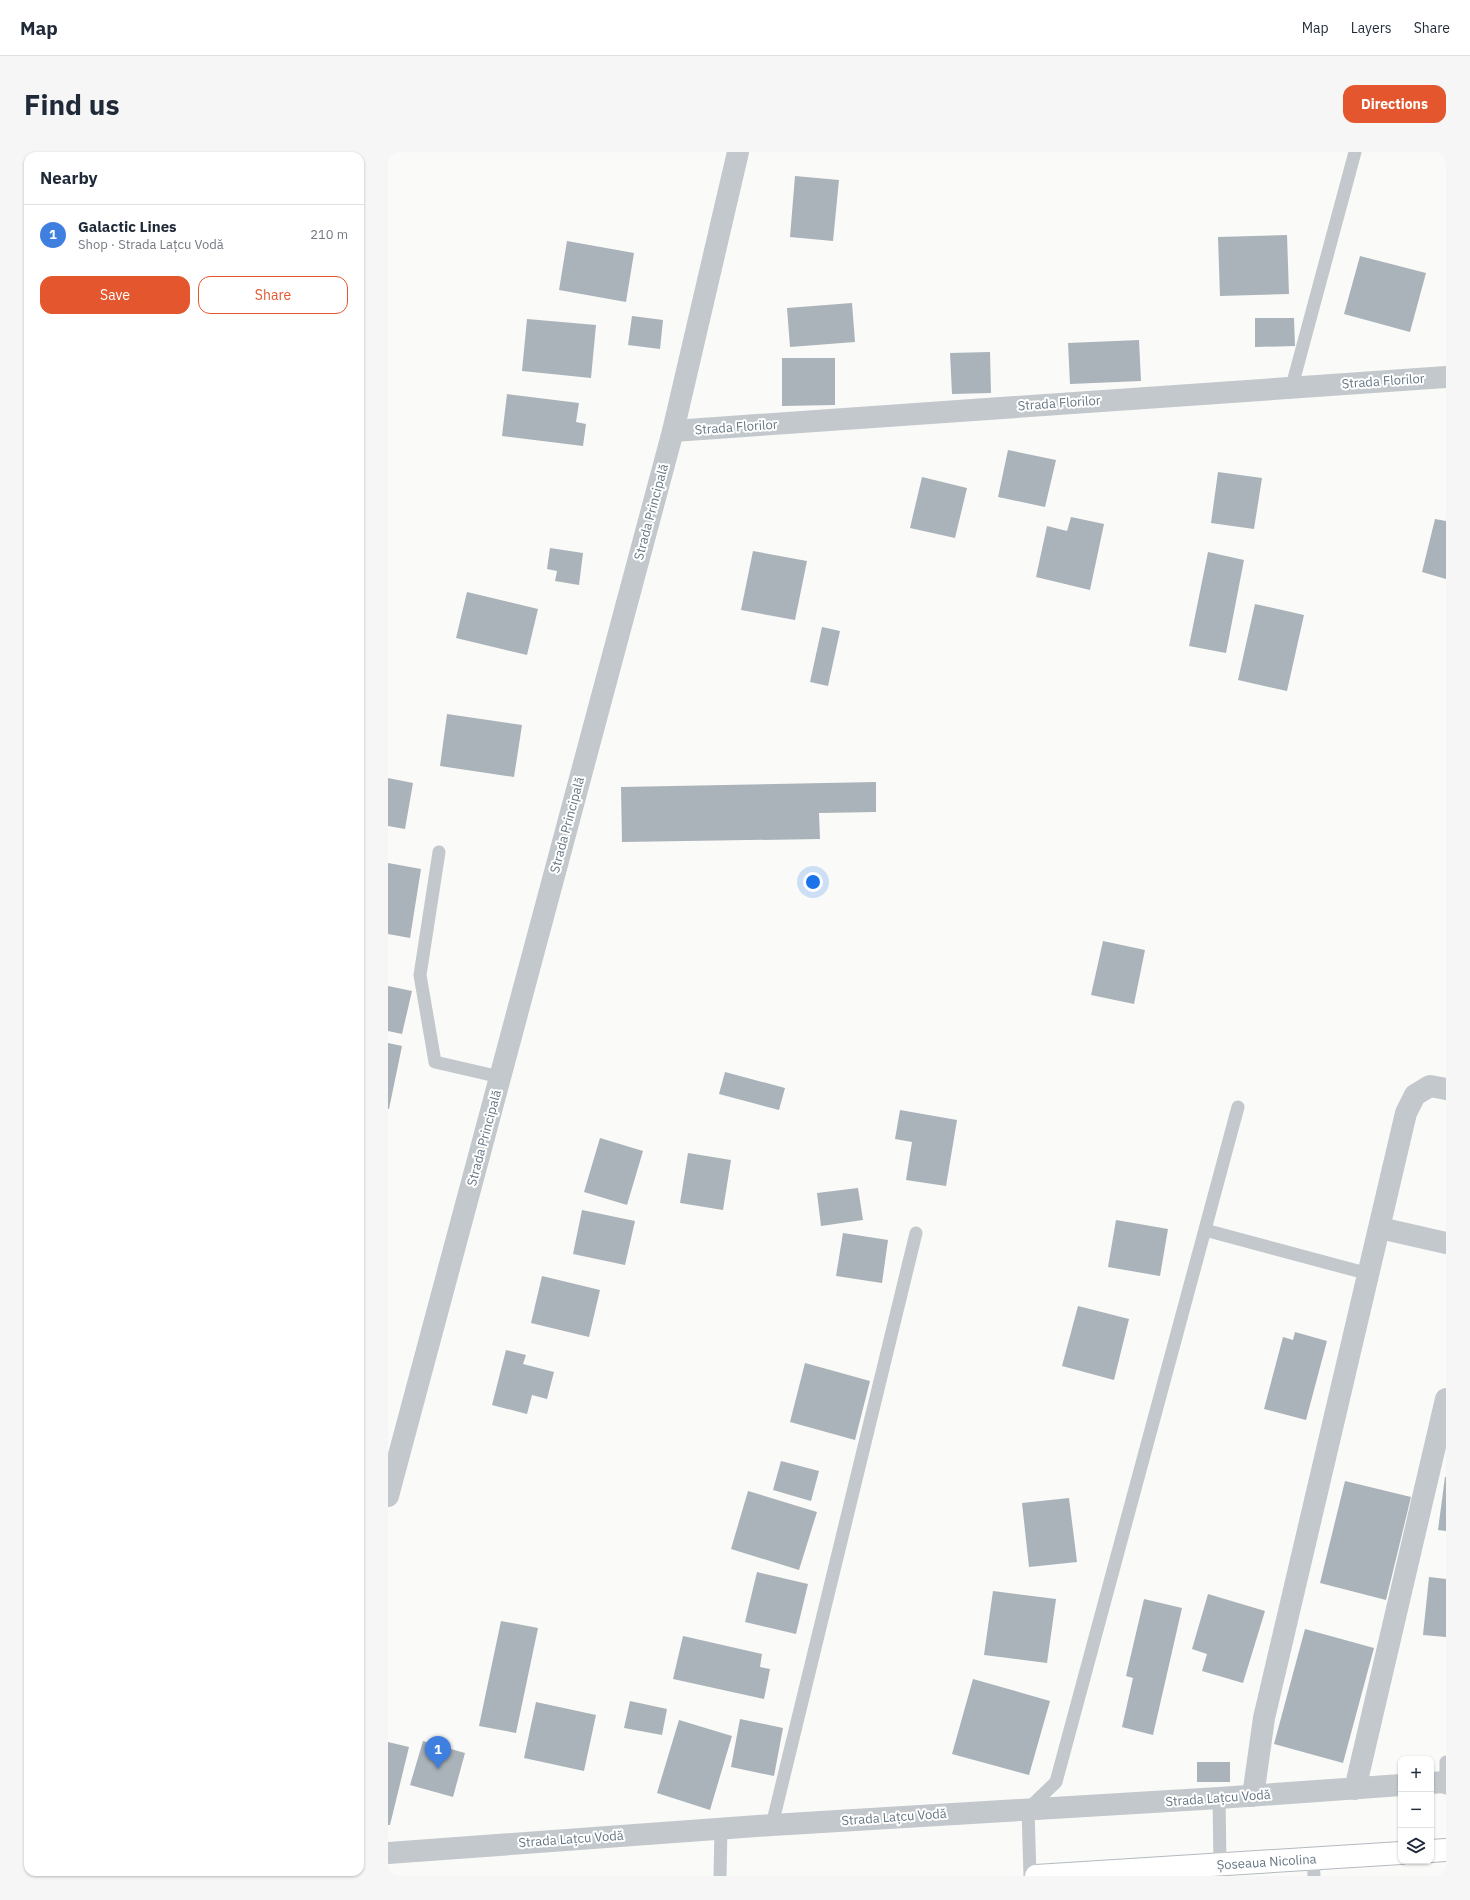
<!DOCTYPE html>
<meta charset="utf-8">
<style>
:root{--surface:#fff;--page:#f6f6f7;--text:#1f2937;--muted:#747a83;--line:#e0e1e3;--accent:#e4572e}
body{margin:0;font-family:"IBM Plex Sans",sans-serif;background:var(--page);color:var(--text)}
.controls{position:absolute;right:12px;bottom:12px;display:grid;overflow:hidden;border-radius:8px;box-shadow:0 1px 3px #0004}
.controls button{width:36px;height:36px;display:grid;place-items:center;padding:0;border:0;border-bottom:1px solid var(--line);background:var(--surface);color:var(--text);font:20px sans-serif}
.you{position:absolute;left:425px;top:730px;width:14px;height:14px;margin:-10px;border:3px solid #fff;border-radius:50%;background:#1a73e8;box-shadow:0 0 0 6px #1a73e833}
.badge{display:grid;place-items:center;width:26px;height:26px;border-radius:50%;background:var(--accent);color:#fff;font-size:13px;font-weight:700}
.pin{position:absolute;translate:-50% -33px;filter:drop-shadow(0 1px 2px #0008)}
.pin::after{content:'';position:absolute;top:21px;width:14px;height:12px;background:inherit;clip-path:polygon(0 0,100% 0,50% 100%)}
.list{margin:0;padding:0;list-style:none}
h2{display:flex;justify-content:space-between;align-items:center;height:52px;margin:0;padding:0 16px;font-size:17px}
h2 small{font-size:13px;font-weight:400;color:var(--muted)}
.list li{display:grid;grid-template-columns:26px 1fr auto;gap:12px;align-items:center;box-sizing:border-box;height:60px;padding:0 16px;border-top:1px solid var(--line)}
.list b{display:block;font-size:15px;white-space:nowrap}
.list p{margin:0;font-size:13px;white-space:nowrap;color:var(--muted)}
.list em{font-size:13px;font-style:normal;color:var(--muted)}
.actions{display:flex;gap:8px;padding:12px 16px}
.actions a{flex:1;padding:9px 0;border:1px solid var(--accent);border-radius:12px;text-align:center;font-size:14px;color:var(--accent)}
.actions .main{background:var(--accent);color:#fff}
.icon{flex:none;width:22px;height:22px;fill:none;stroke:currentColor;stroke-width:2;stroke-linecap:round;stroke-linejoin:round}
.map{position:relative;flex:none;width:1058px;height:1724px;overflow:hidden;border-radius:12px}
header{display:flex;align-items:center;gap:24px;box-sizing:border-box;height:56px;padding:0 20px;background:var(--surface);border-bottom:1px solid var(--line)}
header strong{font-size:19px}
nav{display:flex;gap:22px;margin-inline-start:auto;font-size:14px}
.intro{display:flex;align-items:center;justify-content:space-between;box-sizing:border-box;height:96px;padding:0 24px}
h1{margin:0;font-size:28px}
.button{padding:10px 18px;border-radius:12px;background:var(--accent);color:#fff;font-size:14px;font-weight:700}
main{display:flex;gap:24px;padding:0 24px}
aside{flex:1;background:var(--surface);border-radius:12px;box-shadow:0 1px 3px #0004}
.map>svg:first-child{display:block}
</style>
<header>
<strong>Map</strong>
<nav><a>Map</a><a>Layers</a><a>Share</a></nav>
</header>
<div class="intro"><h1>Find us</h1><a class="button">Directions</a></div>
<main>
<aside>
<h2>Nearby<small></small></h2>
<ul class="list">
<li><span class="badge" style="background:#3f7fe0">1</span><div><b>Galactic Lines</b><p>Shop · Strada Lațcu Vodă</p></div><em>210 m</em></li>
</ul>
<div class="actions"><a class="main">Save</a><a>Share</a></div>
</aside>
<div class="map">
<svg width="1058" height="1724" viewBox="0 0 1058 1724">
<rect width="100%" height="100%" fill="#fafaf8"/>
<path fill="#aab3b9" d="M407,24L451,28L445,89L402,85Z
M899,83L901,142L832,144L830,85Z
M179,89L246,101L238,150L171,138Z
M972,104L1038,121L1022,180L956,162Z
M464,151L467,190L402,195L399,156Z
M244,164L275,168L272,197L240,193Z
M867,166H906L907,194L867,195Z
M139,167L208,173L203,226L134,219Z
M751,188L753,229L682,232L680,191Z
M602,200L603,241L564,242L562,201Z
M394,206H447V253L394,254Z
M119,242L191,251L188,270L198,272L195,294L114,284Z
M620,298L668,308L657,355L610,345Z
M830,320L874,326L866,377L823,371Z
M534,325L579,336L567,386L522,376Z
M683,365L716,372L702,438L648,425L659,374L679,379Z
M1047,367L1058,369V427L1034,420Z
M162,396L195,401L191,433L167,429L169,419L159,417Z
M365,399L419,409L407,468L353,458Z
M820,400L856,408L838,501L801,494Z
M79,440L150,457L139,503L68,486Z
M867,452L916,463L899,539L850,528Z
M434,475L452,479L440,534L422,530Z
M59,562L134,573L126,625L52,614Z
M0,626L25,631L17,677L0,674Z
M488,630V660L431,661L432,687L234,690L233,635Z
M0,711L33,717L22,786L0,782Z
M715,789L757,798L746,852L703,843Z
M0,834L24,839L14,882L0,879Z
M0,891L14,894L1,957H0Z
M337,920L397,936L391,958L331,942Z
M512,958L569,968L558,1034L518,1028L524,990L507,987Z
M212,986L255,999L239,1053L196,1040Z
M300,1001L343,1008L335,1058L292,1051Z
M470,1036L475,1068L433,1074L429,1041Z
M194,1058L247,1069L237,1113L185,1102Z
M728,1068L780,1077L772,1124L720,1115Z
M455,1081L500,1088L494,1131L448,1124Z
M154,1124L212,1138L201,1185L143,1171Z
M690,1154L741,1167L726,1228L674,1214Z
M907,1180L939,1189L918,1268L876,1257L895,1185L905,1188Z
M118,1198L138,1203L135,1212L166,1220L159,1247L144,1243L139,1262L104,1253Z
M417,1211L482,1229L467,1288L402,1270Z
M393,1309L431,1319L423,1349L385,1338Z
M1057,1325H1058V1379L1050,1378Z
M957,1329L1023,1345L998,1448L932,1431Z
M360,1339L429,1360L411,1418L343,1397Z
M681,1346L689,1410L641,1415L634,1351Z
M369,1420L420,1432L408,1482L357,1470Z
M1041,1425L1058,1427V1485L1035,1483Z
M605,1439L668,1447L659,1511L596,1503Z
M820,1442L877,1459L855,1531L814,1519L819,1502L804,1497Z
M756,1447L794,1456L765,1583L734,1575L745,1526L738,1524Z
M113,1469L150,1476L128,1581L91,1574Z
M917,1477L986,1496L955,1611L886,1592Z
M295,1484L374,1502L372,1515L382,1517L376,1547L285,1527Z
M585,1527L662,1549L641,1623L564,1602Z
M242,1549L279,1557L274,1583L236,1576Z
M148,1550L208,1563L196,1619L136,1606Z
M352,1567L395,1576L386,1624L343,1615Z
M291,1568L344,1584L322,1658L269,1641Z
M35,1589L77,1601L65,1645L22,1633Z
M0,1590L21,1595L2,1673H0Z
M809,1610H842V1630H809Z"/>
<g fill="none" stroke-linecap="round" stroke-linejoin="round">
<g stroke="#b3babf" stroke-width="24">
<g id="secondary">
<path d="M1043,1699L1058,1698"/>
<path id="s1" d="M648,1724L1013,1701"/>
</g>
</g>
<path stroke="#c3c8cc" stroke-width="13" d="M904,234L967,0
M51,700L32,823L47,910L112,925
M817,1078L981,1122
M1058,1636V1610
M831,1646L832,1712
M384,1673L528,1081
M925,1706L926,1724
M332,1724L333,1676
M642,1724L640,1657L668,1630L850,955"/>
<path stroke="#c3c8cc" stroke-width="22" d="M285,279L1058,225
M992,1076L1058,1091
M1043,1631L1058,1630
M967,1637L1058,1247
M865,1644L876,1566L1018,961L1027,943L1042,934L1058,937
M0,1701L384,1673L831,1646L1013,1633"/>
<path stroke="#c3c8cc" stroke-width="22" d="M0,1344L285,279L350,0"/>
<use href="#secondary" stroke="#fff" stroke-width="22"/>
</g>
<g text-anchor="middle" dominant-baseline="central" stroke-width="4" stroke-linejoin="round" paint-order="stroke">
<g font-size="13" fill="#657683" stroke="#fff">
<text transform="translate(995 229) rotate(-4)">Strada Florilor</text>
<text transform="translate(671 251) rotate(-4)">Strada Florilor</text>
<text transform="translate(348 275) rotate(-4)">Strada Florilor</text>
<text transform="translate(263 360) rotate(-75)">Strada Principală</text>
<text transform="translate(179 673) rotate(-75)">Strada Principală</text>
<text transform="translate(96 986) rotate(-75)">Strada Principală</text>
<text transform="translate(830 1646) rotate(-4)">Strada Lațcu Vodă</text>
<text transform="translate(506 1665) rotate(-4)">Strada Lațcu Vodă</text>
<text transform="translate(183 1687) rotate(-4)">Strada Lațcu Vodă</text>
<text stroke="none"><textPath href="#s1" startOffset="231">Șoseaua Nicolina</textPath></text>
</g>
</g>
</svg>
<div class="controls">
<button>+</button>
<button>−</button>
<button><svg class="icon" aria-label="layers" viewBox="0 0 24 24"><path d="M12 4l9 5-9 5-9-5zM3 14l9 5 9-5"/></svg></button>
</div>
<div class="you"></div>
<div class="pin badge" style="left:50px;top:1617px;background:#3f7fe0">1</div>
</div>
</main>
